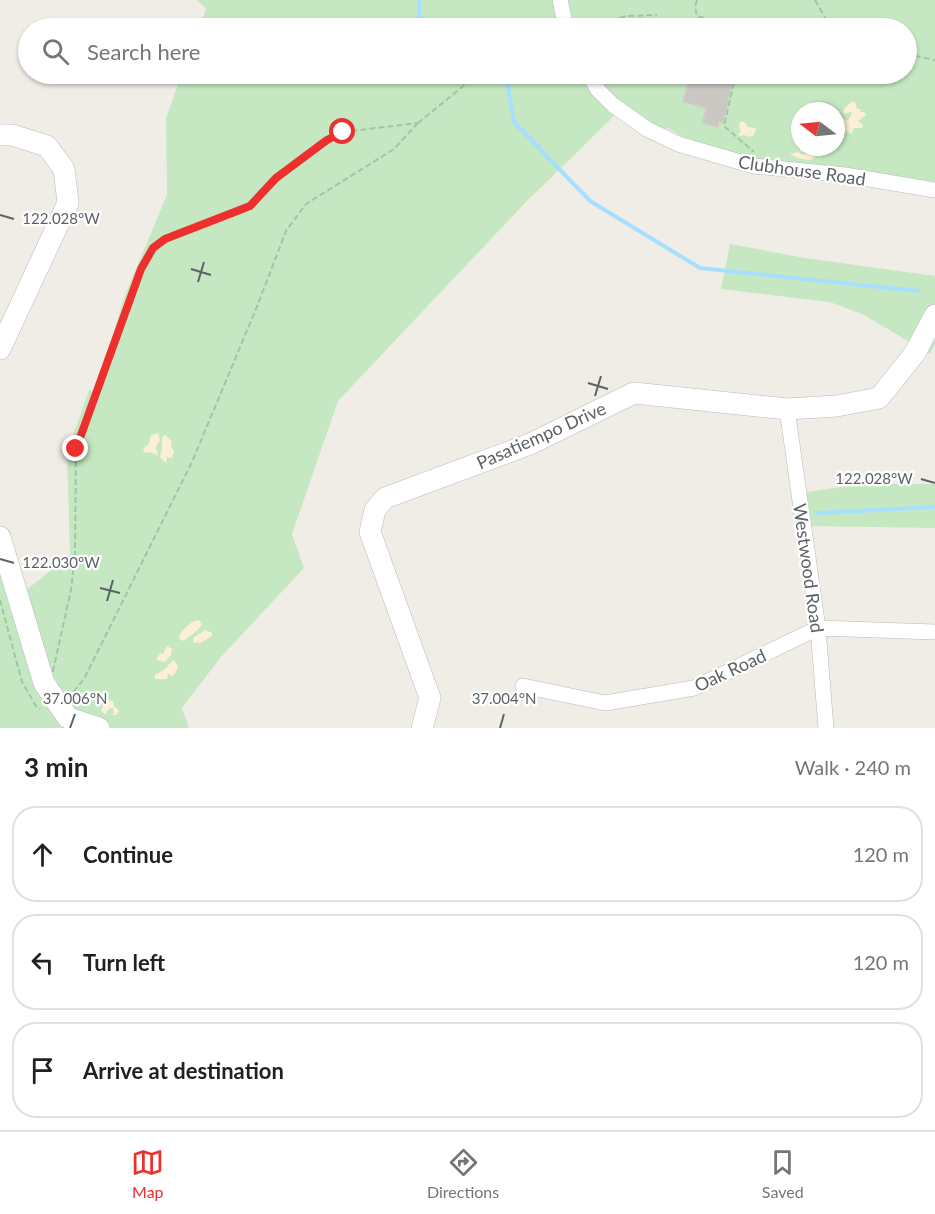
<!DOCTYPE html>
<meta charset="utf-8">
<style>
:root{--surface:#fff;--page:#f2f2f2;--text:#202124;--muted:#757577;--line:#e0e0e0;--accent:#ed2f2e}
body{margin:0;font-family:Lato,sans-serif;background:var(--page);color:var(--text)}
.compass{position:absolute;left:791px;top:102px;width:54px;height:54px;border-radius:50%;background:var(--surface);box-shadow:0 2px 4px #0004;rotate:286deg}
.stop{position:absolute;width:18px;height:18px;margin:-14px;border:4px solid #ed2f2e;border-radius:50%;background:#fff}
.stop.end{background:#ed2f2e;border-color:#fff;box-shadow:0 2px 6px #0008}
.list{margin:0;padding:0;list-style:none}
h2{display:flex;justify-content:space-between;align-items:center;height:78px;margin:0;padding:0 24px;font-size:26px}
h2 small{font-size:20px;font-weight:400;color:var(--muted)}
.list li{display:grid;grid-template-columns:39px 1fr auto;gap:18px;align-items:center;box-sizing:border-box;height:96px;margin:0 12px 12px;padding:0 12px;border:2px solid var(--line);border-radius:24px}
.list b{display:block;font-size:22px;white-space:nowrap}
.list em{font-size:20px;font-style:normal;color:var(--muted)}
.icon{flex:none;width:33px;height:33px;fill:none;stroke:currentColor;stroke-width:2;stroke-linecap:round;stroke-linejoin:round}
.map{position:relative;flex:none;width:935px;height:728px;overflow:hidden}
.search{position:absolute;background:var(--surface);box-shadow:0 2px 4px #0004;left:18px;right:18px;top:18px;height:66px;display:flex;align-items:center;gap:15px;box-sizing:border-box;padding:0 21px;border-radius:33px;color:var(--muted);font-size:22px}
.sheet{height:402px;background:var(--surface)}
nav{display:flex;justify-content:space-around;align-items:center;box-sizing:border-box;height:84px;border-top:2px solid var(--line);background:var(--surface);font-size:16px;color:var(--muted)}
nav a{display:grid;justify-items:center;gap:3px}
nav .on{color:var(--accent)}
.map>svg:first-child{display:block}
</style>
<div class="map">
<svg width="935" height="728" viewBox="0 0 935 728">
<rect width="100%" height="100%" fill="#f0ede6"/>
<path fill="#c5e8c2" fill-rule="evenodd" d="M197,0H935V187C845,177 747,176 667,128L665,130L650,122L617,113L524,204L338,401L292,534L304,568L221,657L182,708L189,728H0V534L20,595L70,555L67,453L89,390L95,392L125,295L167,195L166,118L182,74H906V28H199L206,9ZM800,111H836V147H800Z
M730,244L805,258L935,276V344L930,354L864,315L830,302L721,289Z
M860,484H935V528L806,526L801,493Z"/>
<path fill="#fbefd5" d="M851,102H855L857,109H861L860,112H864L866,115L858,121L863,125L862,128H854L851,134L844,130L840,124L842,118L848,121L852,113L850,112L844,114V109Z
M740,122H744L748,127L756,128L754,135L749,137L744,135L740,136L738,134L741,131L739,126Z
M801,147H807L810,150L815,152L814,158C808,162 796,158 790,154L798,152L802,155L806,154V151H800Z
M158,433L160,440L155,449L157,450L158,456L151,452L145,453L143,449L149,444L151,435Z
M165,435L172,441L171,446L174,452L172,458L167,457L166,463L160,457L162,449V437Z
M199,620L202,625C197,631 189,638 183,641L179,638C179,632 192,620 199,620Z
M205,630L212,633V636L199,644L198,640L197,643H194L193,638Z
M167,646L172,649L171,655L165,662L156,660L160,653L163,654Z
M173,660L178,666L176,672L171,677L170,674H168L167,679H155V675L165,669Z
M100,695L106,700L113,701L114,706L119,711L116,715H110L114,714L113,708H110L105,714L101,711L104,703L101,702L98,705L95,702Z"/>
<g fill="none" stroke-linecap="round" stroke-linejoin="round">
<path stroke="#a6dfff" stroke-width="4" d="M419,0V17L439,28
M506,74L514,122L590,201L700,268L918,291
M817,513L935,507"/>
</g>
<path fill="#cbc7c3" stroke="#d5cec4" stroke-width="1.5" d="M690,74H735L723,123L719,122L718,127L702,123L706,108L683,102Z"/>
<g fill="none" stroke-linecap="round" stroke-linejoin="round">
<g stroke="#b6b9bc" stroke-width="16">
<path id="street" d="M560,0L566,28
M589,74L598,90L613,105L647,129L678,144L754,166L845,175L935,190
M787,409L818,628L826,728
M523,686L605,703L694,688L818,628L935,632"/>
</g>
<g stroke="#b7bbc0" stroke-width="22">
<path id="secondary" d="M0,135H12L47,146L64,169L68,203L0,349
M0,537L44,683L68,718L99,728
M422,728L430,698L370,532L375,510L385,498L530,444L634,393L787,409L837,406L879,398L915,353L935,315"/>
</g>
<path stroke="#9bc9a4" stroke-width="2" stroke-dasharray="6 3" stroke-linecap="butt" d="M697,0L695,7L697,16L741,28
M815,0L831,28
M585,28L626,16L657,15
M906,54L935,60
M736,74L724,126L754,152
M418,123L394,149L306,204L286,231L256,309L192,462L84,679L65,702L51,680L71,590L75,554L76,449L141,269L153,248L165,239L250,206L276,178L327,140L343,132Z
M418,123L478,74
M0,600L22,682L36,706L40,709"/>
<use href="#street" stroke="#fff" stroke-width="15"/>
<use href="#secondary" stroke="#fff" stroke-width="21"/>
</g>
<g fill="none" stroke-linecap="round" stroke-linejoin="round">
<path stroke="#ed2f2e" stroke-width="8" d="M76,449L141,269L153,248L165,239L250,206L276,178L327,140L343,132"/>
</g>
<path fill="none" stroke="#5d6266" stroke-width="2" d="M0,215L14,219M191,269L211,275M198,282L204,262M588,383L608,389M595,396L601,376M921,479L935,483M0,559L14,563M100,588L120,593M107,601L113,580M70,728L75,714M500,728L504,714"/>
<g text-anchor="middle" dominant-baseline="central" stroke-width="4.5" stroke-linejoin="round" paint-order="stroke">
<g font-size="18" fill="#5d6266" stroke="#fff">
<text transform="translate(802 170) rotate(8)">Clubhouse Road</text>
<text transform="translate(541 435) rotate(-24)">Pasatiempo Drive</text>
<text transform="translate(809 568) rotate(82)">Westwood Road</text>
<text transform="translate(730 670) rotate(-25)">Oak Road</text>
</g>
</g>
<g font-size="15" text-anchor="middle" fill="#5d6266" stroke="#fff" stroke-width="4.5" stroke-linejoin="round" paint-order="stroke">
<text x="61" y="224">122.028°W</text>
<text x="874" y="484">122.028°W</text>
<text x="61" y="568">122.030°W</text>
<text x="75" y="704">37.006°N</text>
<text x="504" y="704">37.004°N</text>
</g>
</svg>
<svg class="compass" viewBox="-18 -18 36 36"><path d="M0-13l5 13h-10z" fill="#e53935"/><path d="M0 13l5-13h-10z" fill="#757577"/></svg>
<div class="stop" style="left:343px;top:132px"></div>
<div class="stop end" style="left:76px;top:449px"></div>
<div class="search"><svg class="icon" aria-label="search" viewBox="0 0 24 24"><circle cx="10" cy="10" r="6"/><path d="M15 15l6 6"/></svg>Search here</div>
</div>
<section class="sheet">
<h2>3 min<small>Walk · 240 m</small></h2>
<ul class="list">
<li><svg class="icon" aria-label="ahead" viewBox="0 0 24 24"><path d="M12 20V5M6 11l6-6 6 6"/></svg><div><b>Continue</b></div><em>120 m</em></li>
<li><svg class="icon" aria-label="left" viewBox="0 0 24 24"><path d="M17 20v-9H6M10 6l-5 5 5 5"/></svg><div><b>Turn left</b></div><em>120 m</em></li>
<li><svg class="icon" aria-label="arrive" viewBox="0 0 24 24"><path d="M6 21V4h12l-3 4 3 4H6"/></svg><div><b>Arrive at destination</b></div></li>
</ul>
</section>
<nav>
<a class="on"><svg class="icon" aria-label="map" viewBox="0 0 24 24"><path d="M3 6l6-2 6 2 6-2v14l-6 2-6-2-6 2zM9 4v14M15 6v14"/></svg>Map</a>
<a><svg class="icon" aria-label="directions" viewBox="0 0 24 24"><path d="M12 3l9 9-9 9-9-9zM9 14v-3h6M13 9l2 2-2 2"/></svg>Directions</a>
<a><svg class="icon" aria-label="saved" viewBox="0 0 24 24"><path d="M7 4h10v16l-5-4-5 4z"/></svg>Saved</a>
</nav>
